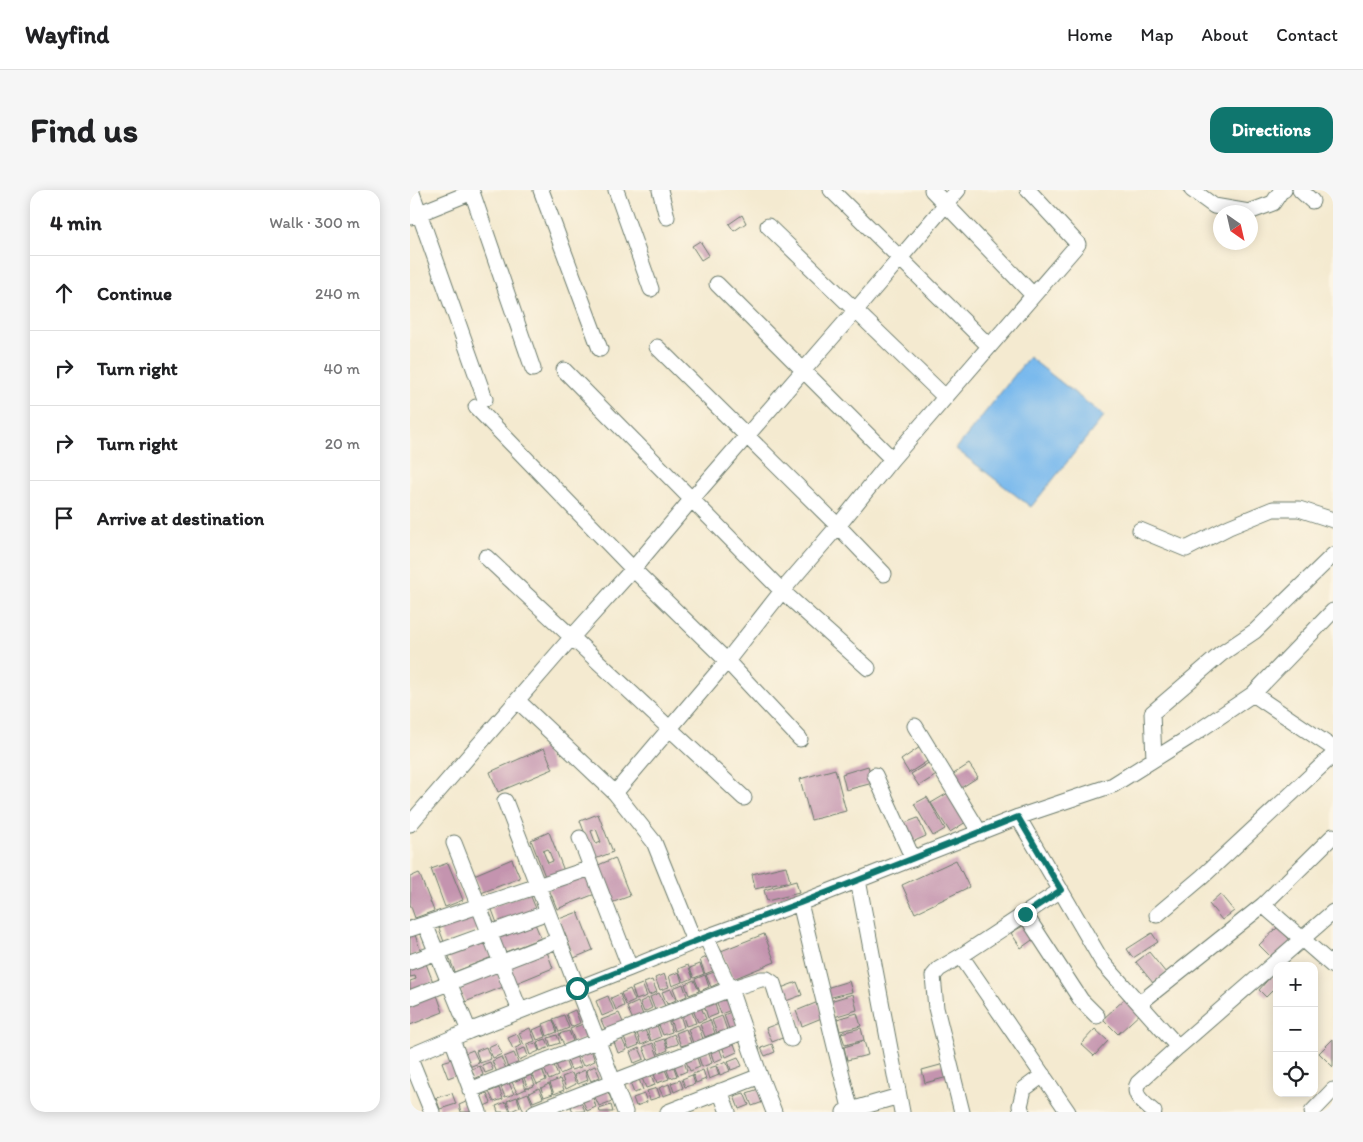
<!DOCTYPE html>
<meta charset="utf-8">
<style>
:root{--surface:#fff;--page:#f6f6f6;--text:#202124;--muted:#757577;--line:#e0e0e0;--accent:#0f766e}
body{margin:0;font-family:Itim,sans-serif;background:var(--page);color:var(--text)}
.controls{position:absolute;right:15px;bottom:15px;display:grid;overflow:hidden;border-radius:10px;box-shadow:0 2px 12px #0003}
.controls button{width:45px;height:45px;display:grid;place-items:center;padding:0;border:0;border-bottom:1px solid var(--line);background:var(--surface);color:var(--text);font:25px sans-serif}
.compass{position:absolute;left:803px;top:15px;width:45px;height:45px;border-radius:50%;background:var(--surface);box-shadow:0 2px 12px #0003;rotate:146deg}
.stop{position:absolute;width:15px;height:15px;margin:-11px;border:4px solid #0f766e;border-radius:50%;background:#fff}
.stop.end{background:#0f766e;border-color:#fff;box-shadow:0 1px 5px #0008}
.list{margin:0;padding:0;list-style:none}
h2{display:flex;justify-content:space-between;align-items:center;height:65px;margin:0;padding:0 20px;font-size:21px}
h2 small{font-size:16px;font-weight:400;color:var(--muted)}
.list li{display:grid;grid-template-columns:32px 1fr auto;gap:15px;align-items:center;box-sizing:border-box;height:75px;padding:0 20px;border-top:1px solid var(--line)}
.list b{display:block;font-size:19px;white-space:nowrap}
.list em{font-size:16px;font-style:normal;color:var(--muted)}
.icon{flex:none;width:28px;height:28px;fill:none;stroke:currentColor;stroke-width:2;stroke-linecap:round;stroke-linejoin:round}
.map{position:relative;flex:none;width:923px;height:922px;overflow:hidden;border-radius:15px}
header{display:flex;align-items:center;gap:30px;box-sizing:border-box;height:70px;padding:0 25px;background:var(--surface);border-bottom:1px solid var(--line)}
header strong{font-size:24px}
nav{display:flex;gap:28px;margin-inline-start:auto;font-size:18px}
.intro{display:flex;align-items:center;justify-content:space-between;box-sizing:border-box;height:120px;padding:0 30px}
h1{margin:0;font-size:35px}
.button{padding:12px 22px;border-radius:15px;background:var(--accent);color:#fff;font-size:18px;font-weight:700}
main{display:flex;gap:30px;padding:0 30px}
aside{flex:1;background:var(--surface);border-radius:15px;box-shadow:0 2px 12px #0003}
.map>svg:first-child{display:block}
</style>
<header>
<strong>Wayfind</strong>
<nav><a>Home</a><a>Map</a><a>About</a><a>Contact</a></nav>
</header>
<div class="intro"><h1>Find us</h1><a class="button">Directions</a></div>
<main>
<aside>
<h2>4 min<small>Walk · 300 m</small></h2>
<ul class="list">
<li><svg class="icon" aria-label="ahead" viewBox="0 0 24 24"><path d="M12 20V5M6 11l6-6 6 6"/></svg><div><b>Continue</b></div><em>240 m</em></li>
<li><svg class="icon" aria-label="right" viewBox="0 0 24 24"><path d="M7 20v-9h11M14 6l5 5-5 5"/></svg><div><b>Turn right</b></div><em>40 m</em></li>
<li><svg class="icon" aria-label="right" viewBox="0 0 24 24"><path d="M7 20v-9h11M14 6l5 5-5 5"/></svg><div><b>Turn right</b></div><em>20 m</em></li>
<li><svg class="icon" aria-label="arrive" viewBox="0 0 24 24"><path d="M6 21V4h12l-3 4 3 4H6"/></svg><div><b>Arrive at destination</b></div></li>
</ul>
</aside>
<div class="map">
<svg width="923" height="922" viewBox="0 0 923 922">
<rect width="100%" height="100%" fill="#fcf5e5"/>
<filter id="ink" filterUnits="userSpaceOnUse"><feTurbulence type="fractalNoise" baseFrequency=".02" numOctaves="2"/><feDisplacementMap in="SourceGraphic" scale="10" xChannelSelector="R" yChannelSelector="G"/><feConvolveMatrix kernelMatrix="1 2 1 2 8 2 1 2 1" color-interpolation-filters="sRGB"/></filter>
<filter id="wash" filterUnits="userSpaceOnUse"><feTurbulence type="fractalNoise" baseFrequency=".0096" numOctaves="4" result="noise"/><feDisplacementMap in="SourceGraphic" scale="20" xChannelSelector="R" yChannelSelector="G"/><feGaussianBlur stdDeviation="1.12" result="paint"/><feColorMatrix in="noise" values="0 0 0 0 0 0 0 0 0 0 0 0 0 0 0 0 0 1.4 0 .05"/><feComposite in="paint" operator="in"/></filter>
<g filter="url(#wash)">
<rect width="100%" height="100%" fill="#f4ead0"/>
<path fill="#79b9ed" stroke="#4c7b90" d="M619,167L694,226L621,317L546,259Z"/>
<g id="blocks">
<path fill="#c494af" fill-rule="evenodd" d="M332,25L336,33L324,41L319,34Z
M290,51L299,65L291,70L282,56Z
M510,557L519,570L499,583L491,570Z
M134,558L143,579L88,602L80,582Z
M520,572L528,584L509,596L501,584Z
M559,574L568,587L551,598L542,585Z
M458,576L463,593L436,600L432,584Z
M425,579L436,621L401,630L390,589Z
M538,603L556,632L540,642L521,613Z
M517,607L535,639L523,646L504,614Z
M188,624L203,662L185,669L170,631ZM186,639L191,652L186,654L181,641Z
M508,628L516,646L500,653L492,634Z
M139,642L154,681L136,689L121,650ZM138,659L143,671L138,673L133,661Z
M205,668L220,706L201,713L186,676Z
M102,669L110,688L71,703L64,685Z
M546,670L559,697L505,723L492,695Z
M38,673L53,710L35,717L21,679Z
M376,676L380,691L345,699L342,684Z
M9,683L24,721L5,728L0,714V687Z
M178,684L185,704L147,719L139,699Z
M386,691L389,703L357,711L354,700Z
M119,702L127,721L88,736L81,717Z
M810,704L824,721L812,730L799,714Z
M64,718L72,738L34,752L27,733Z
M168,722L183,760L164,768L149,729Z
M123,729L131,748L93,763L85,744Z
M616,734L625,748L611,758L601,743Z
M868,737L882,752L864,770L849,755Z
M4,742L11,762L0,766V744Z
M742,743L748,752L723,768L717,759Z
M354,744L365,772L323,789L311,761Z
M74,748L82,767L45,782L37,762Z
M136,759L143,778L104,794L96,775Z
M739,762L756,783L743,793L726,772Z
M301,765L307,779L295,784L290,770Z
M15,771L23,792L0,801V791L6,789L5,786L0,787V777Z
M290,774L294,784L284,788L280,778Z
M278,775L283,788L274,792L268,779Z
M86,778L93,797L55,812L48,793Z
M307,781L311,792L301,797L296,785Z
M269,782L272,792L262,796L259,786Z
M254,784L259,797L250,800L245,788Z
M295,785L299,797L290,801L285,789Z
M861,786L867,791V796L856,807L849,800Z
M242,790L247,802L239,805L234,793Z
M284,790L289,801L279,805L275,794Z
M439,791L442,802L418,808L416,798Z
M387,792L392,805L376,811L371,798Z
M232,794L237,806L226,810L222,798Z
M273,794L277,806L268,810L263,798Z
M220,799L225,811L216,815L211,803Z
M261,799L266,810L257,814L252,802Z
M26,802L33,822L0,835V812Z
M249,803L255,816L245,820L240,807Z
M210,804L214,816L206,820L201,808Z
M321,804L326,818L311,824L306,810Z
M443,804L447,820L424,827L420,811Z
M198,806L204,821L192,826L186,811Z
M717,807L732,822L708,844L693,829Z
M238,808L242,818L234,822L230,812Z
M304,811L308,824L298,828L294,815Z
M228,812L233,825L223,830L217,817Z
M408,812L414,827L392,836L386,821Z
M291,817L296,829L288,832L283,820Z
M165,820L170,833L161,837L156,824Z
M281,820L286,833L276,836L272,824Z
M323,821L329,835L319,839L314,825Z
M209,823L215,837L197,844L191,830Z
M447,823L451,836L430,841L427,829Z
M154,825L159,838L149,842L143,829Z
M270,825L274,837L264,841L260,829Z
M312,826L317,840L307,843L302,830Z
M258,829L262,842L253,845L248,833Z
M143,830L147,842L137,846L133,834Z
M300,830L305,843L295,847L290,834Z
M369,833L375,847L362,852L356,838Z
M173,834L178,847L165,852L160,839Z
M247,835L251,847L241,851L237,838Z
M288,835L293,849L283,853L278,839Z
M132,836L136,847L127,850L123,840Z
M120,838L125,851L114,855L109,843Z
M451,838L454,850L435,855L431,843Z
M276,839L281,853L271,856L266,843Z
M685,839L698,851L684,866L671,854Z
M235,840L240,851L231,855L227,843Z
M159,841L163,851L154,855L149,844Z
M107,844L112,855L103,859L98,848Z
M225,844L229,855L219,859L214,848Z
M264,844L268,854L258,857L255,848Z
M147,845L150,853L141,856L138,848Z
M136,849L140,857L130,861L127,852Z
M212,849L217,860L208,863L204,852Z
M254,849L258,860L249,864L245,852Z
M923,849V877L909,863Z
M323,851L327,862L316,867L312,856Z
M454,851L458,865L437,870L434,857Z
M87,853L92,864L83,868L78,857Z
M126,853L129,861L120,865L117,856Z
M243,853L248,866L238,870L233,857Z
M362,854L365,862L355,866L351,858Z
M76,857L81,869L70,873L66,861Z
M309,857L313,868L304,872L300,860Z
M115,858L118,866L109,870L106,861Z
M229,858L234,869L224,873L220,862Z
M63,860L69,873L59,877L53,864Z
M181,860L185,871L173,876L168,865Z
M298,861L302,873L292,877L288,865Z
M104,863L110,877L99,881L94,867Z
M286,865L290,877L280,881L275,869Z
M166,866L171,877L161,880L157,870Z
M91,867L97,881L88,885L82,871Z
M328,867L332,876L321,880L318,871Z
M46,868L51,883L38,888L32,872Z
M155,870L159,880L150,884L146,874Z
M274,871L277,881L268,885L264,875Z
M316,871L320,881L310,885L307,875Z
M80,872L83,880L75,883L72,875Z
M534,874L538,887L515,893L512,880Z
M144,875L148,886L139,890L134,879Z
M263,875L267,886L260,888L256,878Z
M70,876L73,885L62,890L58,880Z
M185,876L190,887L181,891L176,880Z
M306,876L309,885L299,889L296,879Z
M132,879L136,890L127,894L122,883Z
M175,880L178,890L168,894L164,885Z
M255,880L259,889L247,893L244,884Z
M293,880L296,889L286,893L283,884Z
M162,883L166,894L156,899L152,887Z
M121,885L125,895L118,898L114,888Z
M241,885L245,895L236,898L232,888Z
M282,885L285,894L275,897L272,889Z
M112,888L116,899L107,903L102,892Z
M150,889L154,900L144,904L140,893Z
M229,889L233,900L224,903L220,893Z
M270,890L273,898L264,902L261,893Z
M99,893L104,904L95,907L91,897Z
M139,894L143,904L134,907L131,898Z
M259,894L262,903L253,906L249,898Z
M89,898L93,909L84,912L79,902Z
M129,898L133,908L123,912L119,903Z
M247,898L250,907L240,910L237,901Z
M351,898L356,911L342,916L337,903Z
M197,900L202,911L189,916L184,905Z
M42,903L46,914L30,919L26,908Z
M77,903L81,913L72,917L67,907Z
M118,903L124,918L114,922L108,907Z
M334,903L339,915L329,919L324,906Z
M234,904L237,912L226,916L223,908Z
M182,905L186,917L177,921L172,909Z
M107,907L110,917L101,921L97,911Z
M170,910L175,921L163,922L160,914Z
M58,911L62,922H51L49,915Z
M96,912L100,922H88L86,916Z
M201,915L203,922H190L189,919Z"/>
</g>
</g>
<g filter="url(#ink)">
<use href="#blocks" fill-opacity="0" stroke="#6a7a6b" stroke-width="1"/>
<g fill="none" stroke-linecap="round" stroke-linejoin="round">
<g stroke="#6a7a6b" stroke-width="17">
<path id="minor" d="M1,0L75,209
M131,0L190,159
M206,0L241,99
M250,0L257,27
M421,0L579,156
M522,0L623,105
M782,0L804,16L839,22L863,13L871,1L874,0
M890,0L902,11
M0,27L62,2L123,179
M358,36L535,207
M307,94L482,269
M247,157L428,336L474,384
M154,180L372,401L458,478
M66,217L223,379L317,471L390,549
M730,340L776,359L819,337L863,319H889L923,330
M76,367L334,608
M843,504L923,558
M108,511L205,603L244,652L284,751
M505,536L570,643
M744,569L742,523L811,464L845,441L923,365
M465,585L503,669
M205,603L317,471L372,401L428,336L482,269L668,54L618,0
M95,611L215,922
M608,627L693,773L768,857L728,893C721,905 735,914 744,922
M0,634L162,447L223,379L282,309L445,121L548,0
M170,648L220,778
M44,653L110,821
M448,690L492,922
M390,713L441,922
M853,715L923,776
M615,724L671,810L687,826
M747,725L792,687L923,565
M15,734L59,841
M0,739L181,678
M296,747L320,799L350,886L364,922
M551,766L658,922
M0,772L138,722
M0,808L149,750
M730,813L853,715L923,646
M42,849L69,922
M768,857L923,722
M0,866L59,841L220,778L296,747L390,713L608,627L703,595L778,548L843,504L923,421
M0,868L22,922
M60,900L320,799L351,789H357L363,793L381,849
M310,901L318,922
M125,922L335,841
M258,922L350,886
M434,922L489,906
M552,922L526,818L523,786L529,779L551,766L651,700
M612,922L610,916L614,899L633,885
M902,922L923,900"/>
</g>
<use href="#minor" stroke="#fff" stroke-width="15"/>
</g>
</g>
<g fill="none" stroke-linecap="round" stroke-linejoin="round" filter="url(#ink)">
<path stroke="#0f766e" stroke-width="6" d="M167,798L296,747L390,713L608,627L651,700L615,724"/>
</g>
</svg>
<div class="controls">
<button>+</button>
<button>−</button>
<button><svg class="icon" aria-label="locate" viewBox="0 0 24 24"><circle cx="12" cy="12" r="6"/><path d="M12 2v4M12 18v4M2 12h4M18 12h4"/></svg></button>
</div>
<svg class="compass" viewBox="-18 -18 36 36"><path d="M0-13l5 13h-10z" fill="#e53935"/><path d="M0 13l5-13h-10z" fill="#757577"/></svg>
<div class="stop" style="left:167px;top:798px"></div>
<div class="stop end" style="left:615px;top:724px"></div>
</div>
</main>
